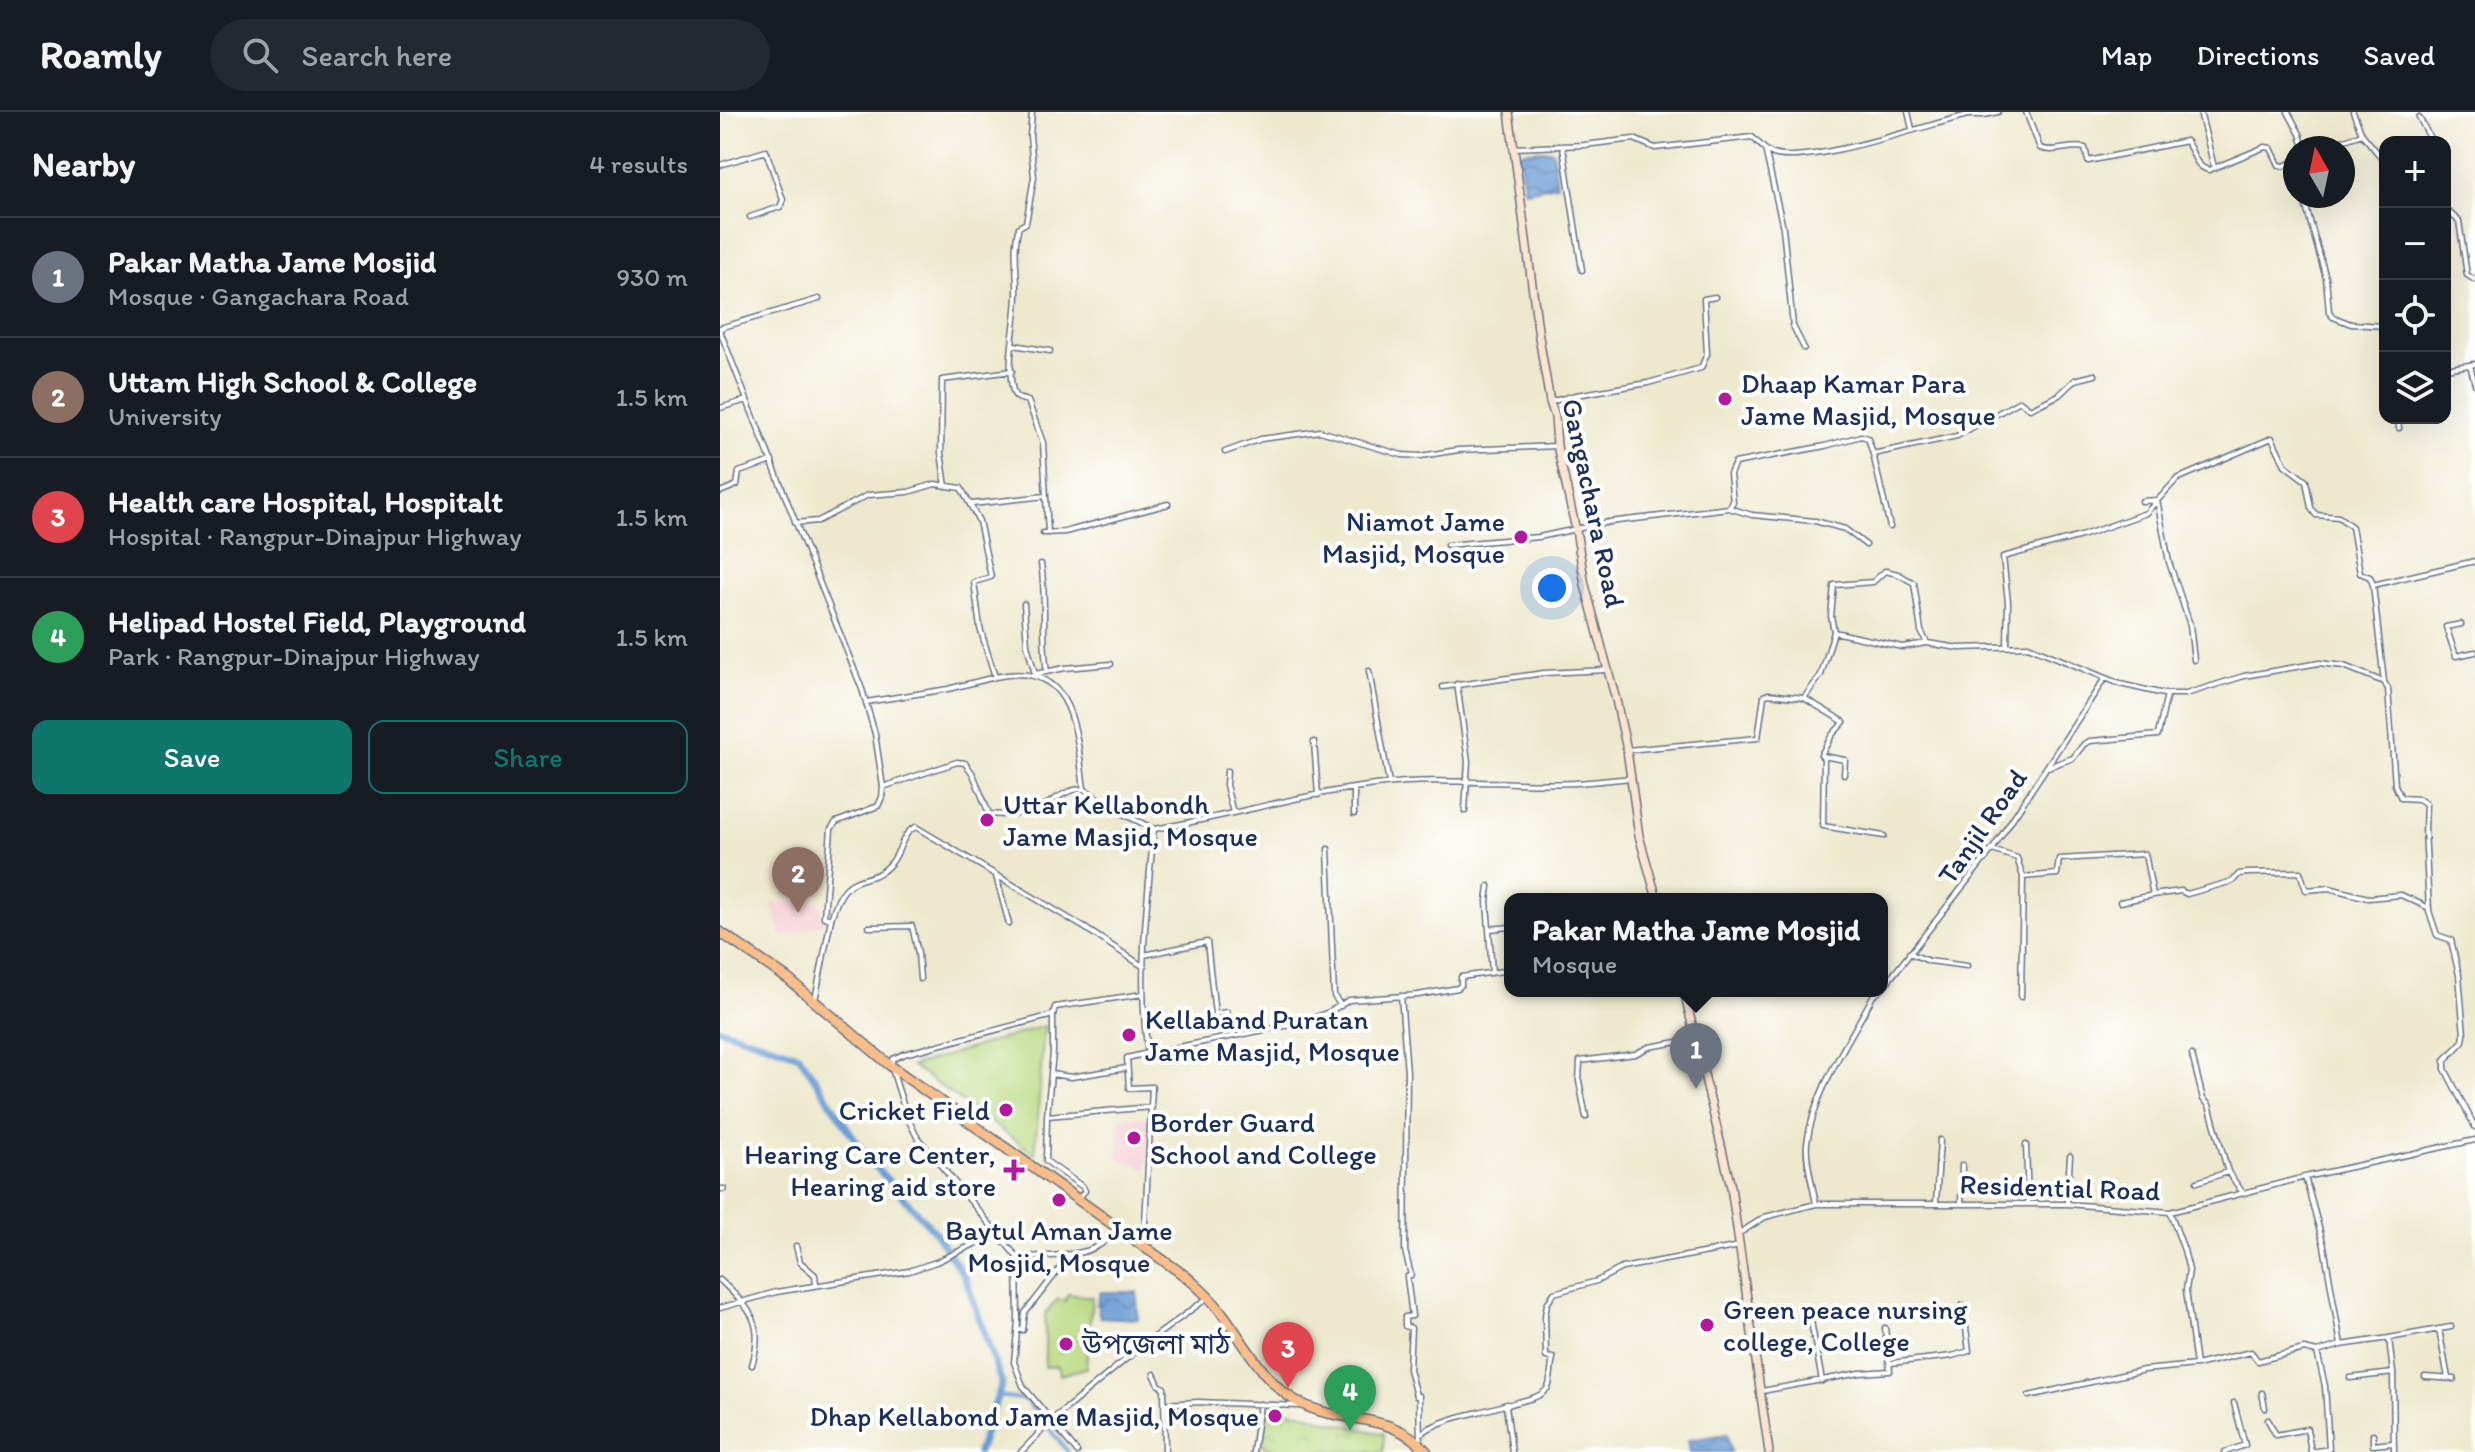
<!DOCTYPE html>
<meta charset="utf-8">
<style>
:root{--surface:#171b24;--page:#242831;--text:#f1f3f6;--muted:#9ea1a6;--line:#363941;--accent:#0f766e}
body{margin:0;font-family:Itim,"Noto Sans Bengali",sans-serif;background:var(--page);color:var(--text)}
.controls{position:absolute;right:24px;top:24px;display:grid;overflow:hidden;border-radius:16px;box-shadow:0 8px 32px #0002}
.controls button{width:72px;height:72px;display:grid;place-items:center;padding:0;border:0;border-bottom:2px solid var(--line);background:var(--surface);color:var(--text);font:40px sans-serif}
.compass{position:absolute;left:1563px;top:24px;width:72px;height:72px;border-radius:50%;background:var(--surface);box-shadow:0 8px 32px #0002;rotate:351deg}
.you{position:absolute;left:832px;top:476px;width:28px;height:28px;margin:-20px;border:6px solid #fff;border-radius:50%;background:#1a73e8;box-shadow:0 0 0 12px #1a73e833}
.badge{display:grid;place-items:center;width:52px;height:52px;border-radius:50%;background:var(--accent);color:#fff;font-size:26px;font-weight:700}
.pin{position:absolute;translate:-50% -66px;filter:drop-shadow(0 2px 4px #0008)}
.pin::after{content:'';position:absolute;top:42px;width:28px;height:24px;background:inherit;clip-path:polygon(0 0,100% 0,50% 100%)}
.popup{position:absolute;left:784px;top:781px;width:384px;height:104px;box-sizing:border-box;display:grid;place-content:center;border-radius:16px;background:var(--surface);filter:drop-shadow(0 2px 6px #0005);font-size:26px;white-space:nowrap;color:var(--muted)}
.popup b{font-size:30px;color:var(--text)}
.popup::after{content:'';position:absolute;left:50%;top:100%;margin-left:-16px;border:16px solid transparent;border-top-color:var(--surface)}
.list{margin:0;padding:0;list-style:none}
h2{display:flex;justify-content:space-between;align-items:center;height:104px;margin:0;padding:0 32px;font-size:34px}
h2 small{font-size:26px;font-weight:400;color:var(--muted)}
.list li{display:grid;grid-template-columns:52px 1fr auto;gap:24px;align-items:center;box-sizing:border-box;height:120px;padding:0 32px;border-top:2px solid var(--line)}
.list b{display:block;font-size:30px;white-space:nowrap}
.list p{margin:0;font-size:26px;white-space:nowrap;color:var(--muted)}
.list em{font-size:26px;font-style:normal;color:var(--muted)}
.actions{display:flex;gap:16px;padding:24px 32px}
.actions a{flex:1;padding:18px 0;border:2px solid var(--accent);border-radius:16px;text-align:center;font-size:28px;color:var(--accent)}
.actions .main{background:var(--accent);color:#fff}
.icon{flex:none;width:44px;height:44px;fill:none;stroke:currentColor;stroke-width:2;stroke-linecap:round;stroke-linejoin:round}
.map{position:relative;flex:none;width:1755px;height:1340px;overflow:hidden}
header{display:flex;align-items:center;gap:48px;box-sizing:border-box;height:112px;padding:0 40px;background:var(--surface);border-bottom:2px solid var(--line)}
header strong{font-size:38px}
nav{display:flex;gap:44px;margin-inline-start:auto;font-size:28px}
.search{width:560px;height:72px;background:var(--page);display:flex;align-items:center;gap:20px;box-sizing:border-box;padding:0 28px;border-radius:44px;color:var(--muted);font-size:30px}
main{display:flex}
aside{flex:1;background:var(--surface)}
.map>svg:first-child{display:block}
</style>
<header>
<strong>Roamly</strong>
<div class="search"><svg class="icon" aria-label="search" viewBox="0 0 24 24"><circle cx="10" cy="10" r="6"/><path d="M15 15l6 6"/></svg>Search here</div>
<nav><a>Map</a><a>Directions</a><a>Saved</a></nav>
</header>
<main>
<aside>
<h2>Nearby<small>4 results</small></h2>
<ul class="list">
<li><span class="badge" style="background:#6b7280">1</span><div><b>Pakar Matha Jame Mosjid</b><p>Mosque · Gangachara Road</p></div><em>930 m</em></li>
<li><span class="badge" style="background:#8d6e63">2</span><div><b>Uttam High School &amp; College</b><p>University</p></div><em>1.5 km</em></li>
<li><span class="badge" style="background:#e0444e">3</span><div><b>Health care Hospital, Hospitalt</b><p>Hospital · Rangpur-Dinajpur Highway</p></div><em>1.5 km</em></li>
<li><span class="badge" style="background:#2e9e5b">4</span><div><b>Helipad Hostel Field, Playground</b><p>Park · Rangpur-Dinajpur Highway</p></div><em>1.5 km</em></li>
</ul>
<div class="actions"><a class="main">Save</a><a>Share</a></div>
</aside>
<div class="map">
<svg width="1755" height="1340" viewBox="0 0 1755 1340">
<defs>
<pattern id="park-crowns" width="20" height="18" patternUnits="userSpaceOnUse" patternTransform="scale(2)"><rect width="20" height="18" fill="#b8d87f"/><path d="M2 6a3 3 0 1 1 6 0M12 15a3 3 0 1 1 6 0" fill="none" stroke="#9eba70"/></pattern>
<pattern id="water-waves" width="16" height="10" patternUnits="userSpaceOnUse" patternTransform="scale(2)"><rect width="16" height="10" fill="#6a9dd5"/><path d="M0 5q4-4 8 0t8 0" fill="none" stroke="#5680b0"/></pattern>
</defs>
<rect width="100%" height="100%" fill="#fff"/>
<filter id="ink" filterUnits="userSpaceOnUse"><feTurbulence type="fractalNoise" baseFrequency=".0125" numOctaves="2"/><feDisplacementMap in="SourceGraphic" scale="16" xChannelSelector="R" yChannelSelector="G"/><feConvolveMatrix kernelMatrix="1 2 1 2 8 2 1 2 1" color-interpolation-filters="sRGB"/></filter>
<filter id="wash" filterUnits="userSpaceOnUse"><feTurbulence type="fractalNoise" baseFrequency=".006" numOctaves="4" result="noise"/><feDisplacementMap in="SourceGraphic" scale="32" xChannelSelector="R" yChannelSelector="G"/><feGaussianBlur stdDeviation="1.8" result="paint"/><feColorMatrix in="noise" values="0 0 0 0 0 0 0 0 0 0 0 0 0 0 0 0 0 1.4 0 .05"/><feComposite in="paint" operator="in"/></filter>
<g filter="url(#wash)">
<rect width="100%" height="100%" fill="#eee9ce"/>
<path fill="#f6cfd6" d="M99,788L104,811L62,825L52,792Z
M400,1005L430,1006L427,1057L398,1046Z"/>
<path fill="url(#park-crowns)" stroke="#6a846e" stroke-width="2" d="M546,1296L580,1300L606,1309L664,1322L663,1340H558L539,1331Z"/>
<path fill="#b8d87f" stroke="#6a846e" stroke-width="2" d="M324,914L315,1042L192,954Z
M348,1182L372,1185L366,1256L340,1263L338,1254L325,1255V1202L338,1187L345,1189Z"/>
<path fill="url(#water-waves)" stroke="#42669a" stroke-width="2" d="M830,38L833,40L837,73L805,79L798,42L805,39Z
M381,1180H417L418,1207L380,1205L377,1192Z
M1007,1322L1011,1340H970L968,1328Z"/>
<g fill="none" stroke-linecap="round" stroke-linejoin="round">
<path stroke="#6a9dd5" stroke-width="4" d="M278,1284L306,1288L348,1340"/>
<path stroke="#6a9dd5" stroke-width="7" d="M0,917L79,943L146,1044L214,1119L245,1165L282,1272L258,1340"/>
</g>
</g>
<g filter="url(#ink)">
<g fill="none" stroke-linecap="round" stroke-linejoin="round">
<g stroke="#657085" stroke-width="7">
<path id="minor" d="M312,0L310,24L314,65L306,111L299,115C292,137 298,161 297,184C296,212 286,253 293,279C295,287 301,287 308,289L323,331L328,421
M1188,0L1192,17
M1306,0L1320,36C1334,42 1350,32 1365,36L1368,49L1466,29C1474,39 1474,55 1489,58L1545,35L1551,36L1559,53L1564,54L1575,49
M1480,0L1494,55
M1568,0L1580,22L1584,36
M1633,0L1642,22
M1699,5L1712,30
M843,35L862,158
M794,36L864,33L914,27L935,36L1032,25C1038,30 1044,38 1051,41C1081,56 1210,12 1248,3H1264L1278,0
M1601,36L1642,22L1665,50
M1045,37L1063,116L1073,214L1084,236
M0,53L46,39L63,88L60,95L30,105
M1583,84L1606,166L1609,200L1613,205L1631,212L1665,214
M1725,97L1739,109L1747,163L1755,168
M0,216L99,187
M0,219L27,288
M294,233L330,239
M1750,253L1755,272
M1725,257L1755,252
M830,290L856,283L928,271L981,256L987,242L984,187L995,185
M0,296L27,288L142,577L155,622L163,675
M1678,306L1679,316
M505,340L541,327L600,319L682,343L701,344L738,338L837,334
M1153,342L1170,415
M226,374L221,341L222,268L292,259
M0,380L17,373L19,360L52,349
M1422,389L1437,388L1449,450L1470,513L1474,548
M252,392L325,384
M1009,396L1032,403L1095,409L1125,417L1146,433
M75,411L98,409L148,383L188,380L215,372L241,376L259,409L271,465L254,470L260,516L275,565L228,577L146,590
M323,421L345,420L448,392
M727,433L819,425L889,410L1009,396L1013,390L1010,362L1015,351L1105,334L1141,324L1148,326L1153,342L1237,324L1300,289L1310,297L1339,283L1355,268L1375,263
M703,443L718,440
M321,452C327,488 321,524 327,560
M1653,473L1664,570
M304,492L307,533L315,562L345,556L391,552
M1741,512L1726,515L1736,544L1755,540
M1114,520L1111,504L1114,473L1153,470L1165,459L1178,462L1194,471L1201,519L1207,531
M1287,533L1288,490L1283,445L1361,424L1426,401L1457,367L1552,326L1565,353L1586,369L1591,396L1596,403L1619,405L1632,415L1640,461L1650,465L1653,473L1755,449
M649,559L669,671
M275,565C355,547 356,619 364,677
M737,572L748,649L745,699
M723,575L824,561L887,558
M1084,586L1124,610L1112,623L1101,643L1104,647L1103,714L1164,724
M594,630L598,683
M907,638L1038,626L1044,584L1048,582L1084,586L1101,563L1114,520L1182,535L1207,531L1239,536L1308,534L1400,572L1444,582H1466L1524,564L1599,551L1624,554L1664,570L1668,577L1675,673L1681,686L1699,687L1706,692L1705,716L1709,799L1717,823L1731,828L1739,863L1744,923L1743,929L1725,948V957L1755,1015
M1103,644L1125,648L1124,662
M1328,655L1353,646L1364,632L1370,629L1438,623L1447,582
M507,659L506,673L513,701
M634,676V702
M434,717C508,705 580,682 655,673C722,664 789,674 856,671C874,670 892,668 910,666
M608,737L614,884L621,894
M1272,738L1297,746L1303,765L1301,885
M276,764L289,812
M1303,765L1337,762L1339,747L1425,742L1433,783L1400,790
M769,774L767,789L772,861
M1433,783L1461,779L1467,782L1513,769L1519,762L1528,761L1580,760L1586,778L1609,776L1648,786L1681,783L1709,796
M111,807C127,751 149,779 172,750C181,739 182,720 196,715L365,816L424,855
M149,815L192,814L198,841L200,867
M770,817L790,815
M1189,841L1209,849L1247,854
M424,843L487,830L495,902L507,900L508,907L518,906L521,923
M1162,877L1274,735L1385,566
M681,884L687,960L685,1139L691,1163L687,1165L692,1204L685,1205V1214L691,1216L689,1257L696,1284H699L700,1331
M95,888L111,807L104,805L111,717L116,710L158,694L162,685L163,675L237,650L245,651L253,662L269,702C284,704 308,702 322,695C335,688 347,676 364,677L401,701L434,717C427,791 417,867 428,941L407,946L409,976L432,975L424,1131
M333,903L184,942L173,947L171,954L187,1005L197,1025L297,1145C327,1143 380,1149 395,1116
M428,941L580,911L609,900L629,888L698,883L738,876L741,873V865L790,858
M1472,943L1483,987L1489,993L1508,1060L1523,1081
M331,962L351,965L407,956
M327,1004L333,940V903L335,895L423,882
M866,1005L859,969L860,949L915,942L929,935L975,927
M1306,1033L1308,1092
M1585,1065L1604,1134L1621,1233L1669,1226L1673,1261L1674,1340
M1477,1070L1508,1060
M0,1077H4
M358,1087L365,1079L363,1075L326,1049L327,1004L432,995
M1216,1091L1220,1028
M1241,1091L1242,1053
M1096,1092C1093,1074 1085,1049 1087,1031C1095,976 1128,932 1153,884L1160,879
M1347,1092L1350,1044
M1450,1100L1464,1138L1469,1158L1466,1178L1476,1253
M1018,1122L1045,1105L1096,1092H1347L1450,1100L1585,1065L1755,1028
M76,1134L80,1150L95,1163L96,1173
M297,1145L298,1210L294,1250L303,1274L357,1340
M0,1168C31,1198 45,1210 32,1253
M0,1196L56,1180L189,1159L216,1150L278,1121
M1090,1204L1102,1269
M1719,1217L1728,1266
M298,1218H303L305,1201L344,1151L346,1142
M1669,1226L1731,1215
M1171,1251L1232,1244L1249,1239L1243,1193
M434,1262L439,1273L444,1276L445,1340
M1705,1265L1734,1267
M1630,1266L1673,1261
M1042,1279L1140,1261L1170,1259L1165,1216
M1542,1281L1545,1296
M1309,1284L1424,1258L1476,1253L1531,1240L1538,1249L1584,1237L1597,1240L1621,1233
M445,1292L478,1290L580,1294
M1548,1308L1556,1323L1587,1317L1591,1339
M700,1322C725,1304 759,1302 787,1292
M1653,1322V1333L1672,1331
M301,1340L332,1308L417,1238L486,1187
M533,1340L540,1292
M792,1340L786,1294C797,1288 824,1288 829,1273C831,1265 831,1255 833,1246L826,1245L825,1203L827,1192L834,1181L877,1169L902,1156L1020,1134
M1505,1340L1525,1333L1514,1291
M1591,1340L1609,1337L1605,1274L1597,1240"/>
</g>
<g stroke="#657085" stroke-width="10">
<path id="secondary" d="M789,0L819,225L830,290L835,305L837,334L856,418L865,473L896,588L907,638L919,724L937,787
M964,879L1011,1075L1049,1340"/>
</g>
<g stroke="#657085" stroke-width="12">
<path id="trunk" d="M0,820L68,867L172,955L468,1166C480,1177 493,1188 502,1201C524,1230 542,1267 573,1287C617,1315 670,1296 707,1340"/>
</g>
<use href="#minor" stroke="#fff" stroke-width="4"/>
<use href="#secondary" stroke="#fce5cf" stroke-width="7"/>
<use href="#trunk" stroke="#f8bd88" stroke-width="9"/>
</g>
</g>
<g fill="#b5179e" stroke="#fff" stroke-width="3">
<circle cx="1005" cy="287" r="8"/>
<circle cx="801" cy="425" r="8"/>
<circle cx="267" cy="708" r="8"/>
<circle cx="409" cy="923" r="8"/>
<circle cx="286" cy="998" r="8"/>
<circle cx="414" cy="1026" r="8"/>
<path d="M290 1046h8v8h8v8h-8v8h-8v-8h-8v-8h8z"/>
<circle cx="339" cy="1088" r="8"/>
<circle cx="987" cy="1213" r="8"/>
<circle cx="346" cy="1232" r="8"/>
<circle cx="555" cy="1304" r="8"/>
</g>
<g text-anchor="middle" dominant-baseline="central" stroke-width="8" stroke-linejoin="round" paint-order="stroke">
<g font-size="28" fill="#1b2f5e" stroke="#fff" text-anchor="start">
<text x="1021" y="271">Dhaap Kamar Para<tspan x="1021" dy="32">Jame Masjid, Mosque</tspan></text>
<text x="785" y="409" text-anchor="end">Niamot Jame<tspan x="785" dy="32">Masjid, Mosque</tspan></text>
<text x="283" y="692">Uttar Kellabondh<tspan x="283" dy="32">Jame Masjid, Mosque</tspan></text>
<text x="425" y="907">Kellaband Puratan<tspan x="425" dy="32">Jame Masjid, Mosque</tspan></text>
<text x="270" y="998" text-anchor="end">Cricket Field</text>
<text x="430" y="1010">Border Guard<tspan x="430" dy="32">School and College</tspan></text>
<text x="276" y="1042" text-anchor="end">Hearing Care Center,<tspan x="276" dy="32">Hearing aid store</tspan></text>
<text x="339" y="1118" text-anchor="middle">Baytul Aman Jame<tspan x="339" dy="32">Mosjid, Mosque</tspan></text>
<text x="1003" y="1197">Green peace nursing<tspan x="1003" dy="32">college, College</tspan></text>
<text x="362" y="1232">উপজেলা মাঠ</text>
<text x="539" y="1304" text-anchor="end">Dhap Kellabond Jame Masjid, Mosque</text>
</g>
<g font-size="28" fill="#1b2f5e" stroke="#fff">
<text transform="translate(874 391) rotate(78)">Gangachara Road</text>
<text transform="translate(1262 714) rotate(-55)">Tanjil Road</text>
<text transform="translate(1340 1075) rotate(2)">Residential Road</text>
</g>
</g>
</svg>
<div class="controls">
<button>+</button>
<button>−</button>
<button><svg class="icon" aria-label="locate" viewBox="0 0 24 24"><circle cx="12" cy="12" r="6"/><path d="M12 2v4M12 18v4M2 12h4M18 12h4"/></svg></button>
<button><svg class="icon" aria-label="layers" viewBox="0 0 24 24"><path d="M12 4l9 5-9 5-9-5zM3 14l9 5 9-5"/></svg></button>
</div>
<svg class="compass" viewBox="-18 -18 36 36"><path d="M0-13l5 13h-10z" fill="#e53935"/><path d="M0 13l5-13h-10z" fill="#9ea1a6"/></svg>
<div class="you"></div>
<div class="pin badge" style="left:976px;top:977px;background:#6b7280">1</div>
<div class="popup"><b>Pakar Matha Jame Mosjid</b>Mosque</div>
<div class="pin badge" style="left:78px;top:801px;background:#8d6e63">2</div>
<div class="pin badge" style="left:568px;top:1276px;background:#e0444e">3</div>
<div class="pin badge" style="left:630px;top:1319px;background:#2e9e5b">4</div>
</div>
</main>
